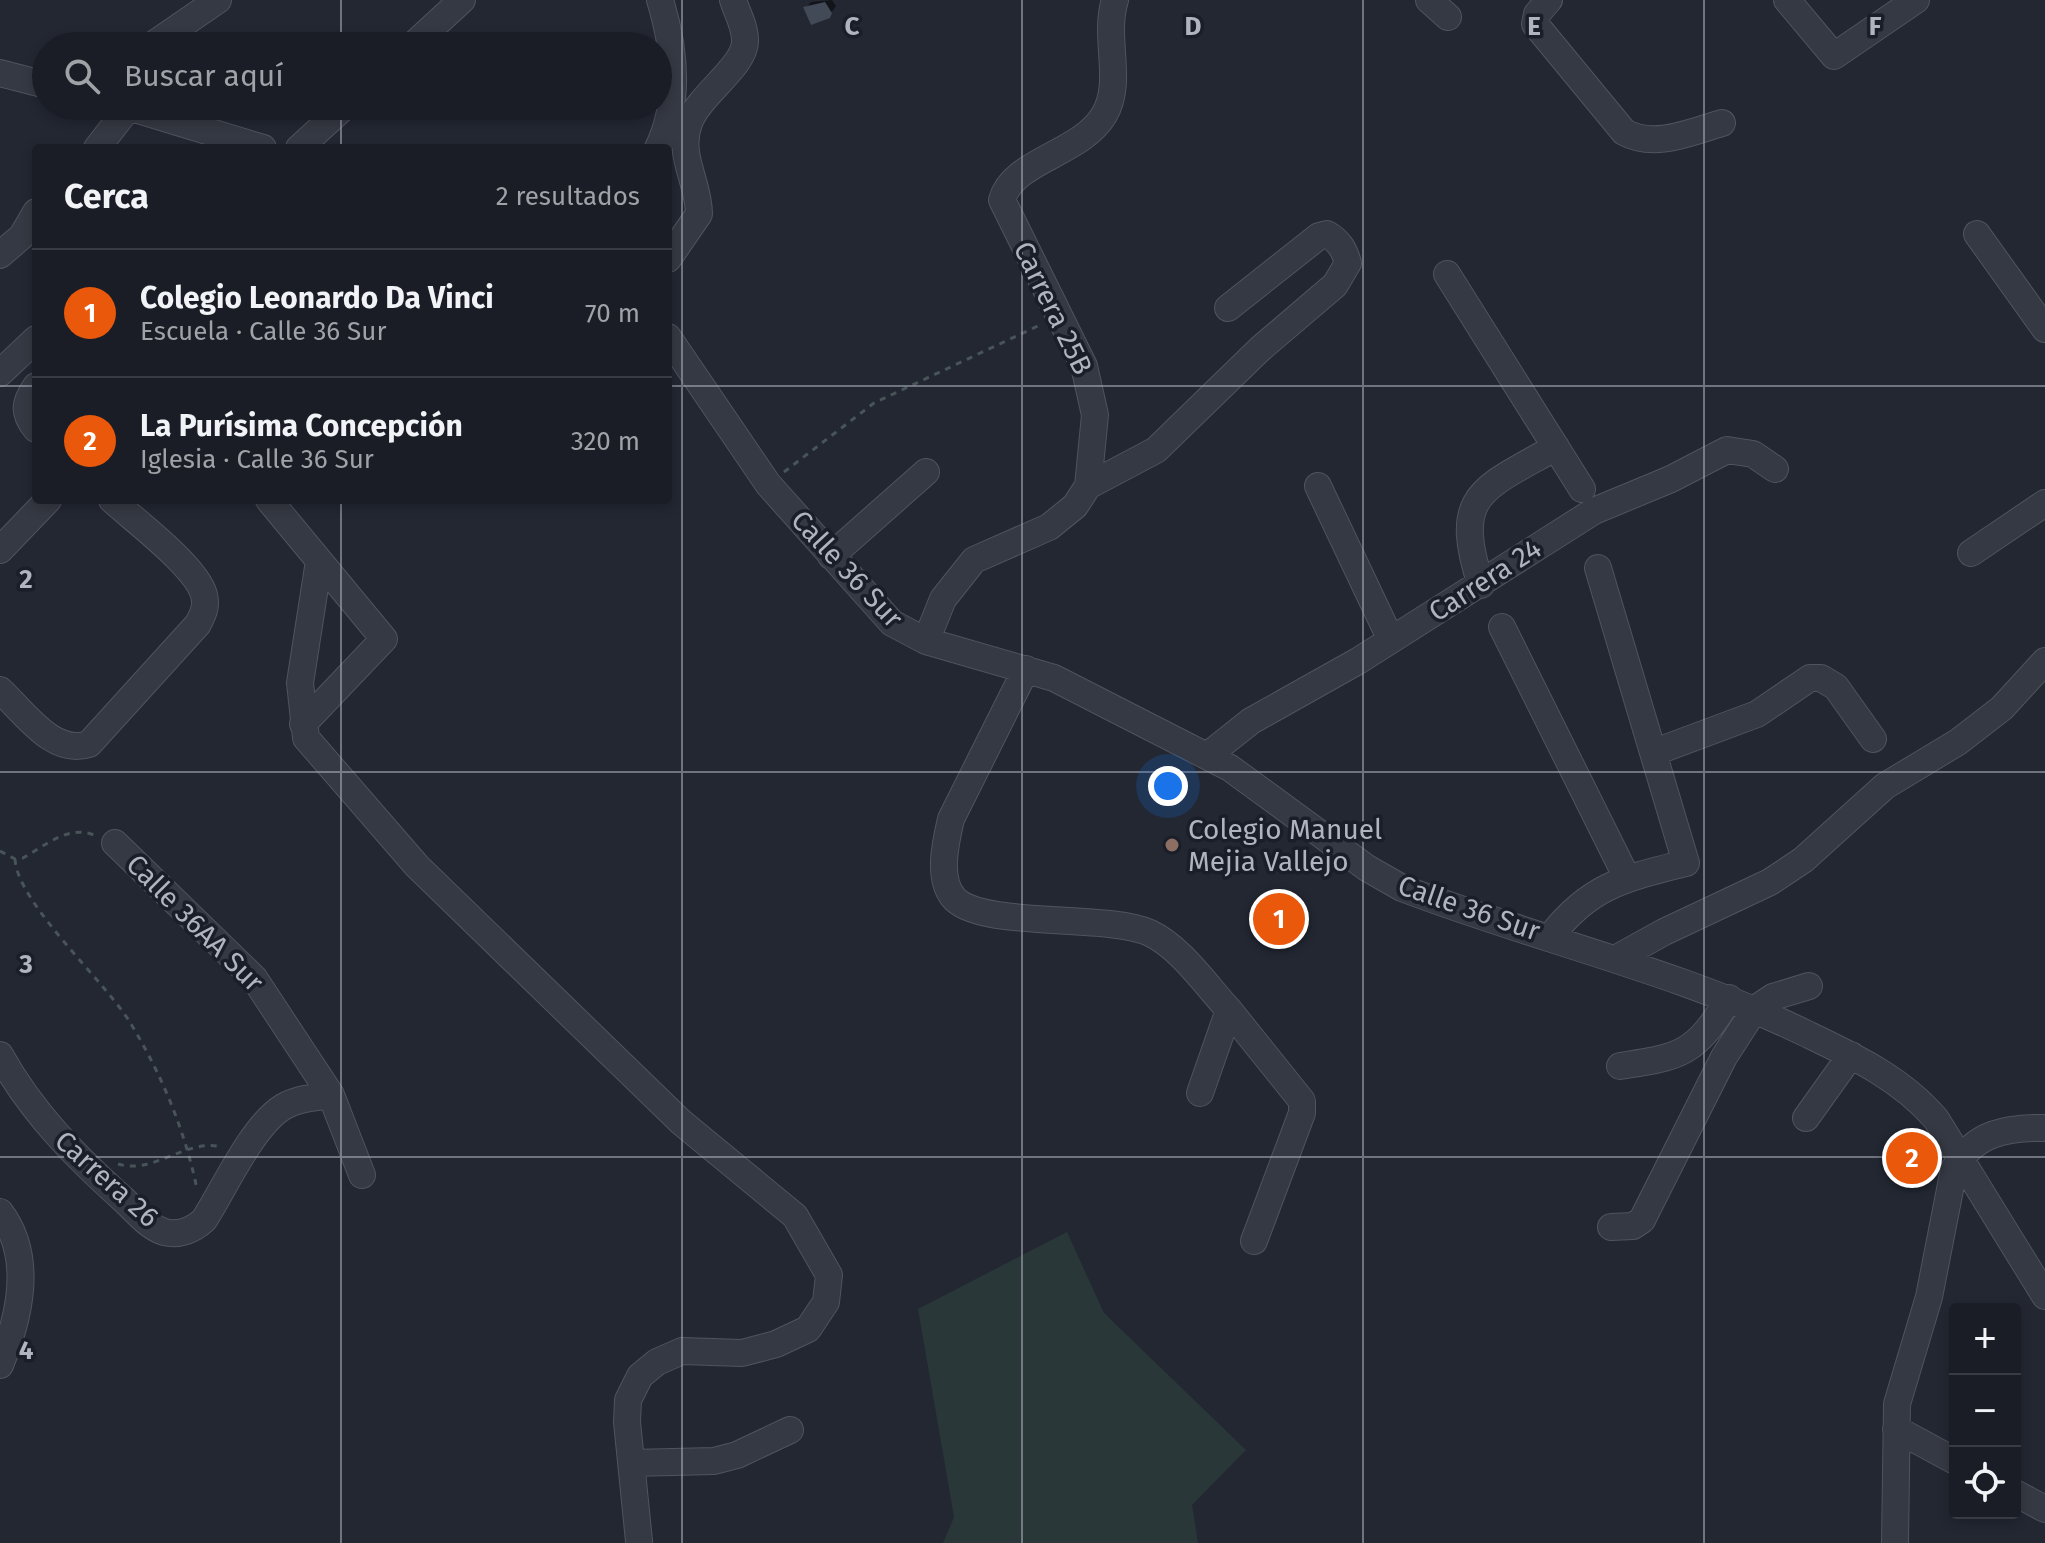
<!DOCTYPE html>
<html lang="es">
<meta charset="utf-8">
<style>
:root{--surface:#1a1d26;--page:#23262e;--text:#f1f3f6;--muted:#9fa2a7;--line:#383b43;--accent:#ea580c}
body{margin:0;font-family:"Fira Sans",sans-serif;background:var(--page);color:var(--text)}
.controls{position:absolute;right:24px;bottom:24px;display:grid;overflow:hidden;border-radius:8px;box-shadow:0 4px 12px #0003}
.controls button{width:72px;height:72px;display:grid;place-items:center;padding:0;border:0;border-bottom:2px solid var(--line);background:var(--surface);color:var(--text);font:40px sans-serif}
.you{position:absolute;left:1168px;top:786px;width:28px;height:28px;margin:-20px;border:6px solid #fff;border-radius:50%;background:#1a73e8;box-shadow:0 0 0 12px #1a73e833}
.badge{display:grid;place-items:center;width:52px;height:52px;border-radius:50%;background:var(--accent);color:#fff;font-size:26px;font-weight:700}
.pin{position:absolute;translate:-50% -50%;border:4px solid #fff;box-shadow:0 2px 8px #0006}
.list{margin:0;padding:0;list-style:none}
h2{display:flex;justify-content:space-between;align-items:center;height:104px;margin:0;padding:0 32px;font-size:34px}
h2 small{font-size:26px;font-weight:400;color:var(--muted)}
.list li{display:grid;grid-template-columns:52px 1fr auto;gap:24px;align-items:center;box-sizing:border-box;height:128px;padding:0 32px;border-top:2px solid var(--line)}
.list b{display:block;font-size:30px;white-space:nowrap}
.list p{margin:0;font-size:26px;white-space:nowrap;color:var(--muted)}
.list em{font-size:26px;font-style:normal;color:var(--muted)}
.icon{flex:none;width:44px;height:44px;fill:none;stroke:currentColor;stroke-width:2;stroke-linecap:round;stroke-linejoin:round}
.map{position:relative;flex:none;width:2045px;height:1543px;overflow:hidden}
.search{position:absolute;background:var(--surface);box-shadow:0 4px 12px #0003;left:32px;top:32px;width:640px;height:88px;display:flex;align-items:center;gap:20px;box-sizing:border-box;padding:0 28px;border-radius:44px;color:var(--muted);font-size:30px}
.panel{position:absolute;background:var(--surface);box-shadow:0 4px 12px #0003;left:32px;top:144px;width:640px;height:360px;border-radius:8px}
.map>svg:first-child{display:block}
</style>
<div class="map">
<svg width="2045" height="1543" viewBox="0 0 2045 1543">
<rect width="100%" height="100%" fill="#222732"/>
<path fill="#293739" d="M1067,1232L1104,1313L1246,1450L1192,1505L1198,1543H943L954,1517L918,1309Z"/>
<path fill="#0007" d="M832,0L836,6L829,16L806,8L811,2Z"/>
<path fill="#434a57" d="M825,2L832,13L830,18L811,25L803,7Z"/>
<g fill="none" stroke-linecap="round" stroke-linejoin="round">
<g stroke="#4f545e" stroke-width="28">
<path id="minor" d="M1429,0L1448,17
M1549,0L1537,14L1535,24L1624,132C1655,149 1690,132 1722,123
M1787,0L1834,56L1916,0
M151,46L218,0
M412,46L462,0
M0,73L46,85
M125,106L263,148
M97,148L129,107
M299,148L345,106
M658,148C681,101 675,49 660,0
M1977,234L2045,329
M0,255L22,236L36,212
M668,259L699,214C699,182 677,155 689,123C699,95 744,67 745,42C746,28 737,13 733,0
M1447,274L1582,489
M668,337L768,484L892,623L926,641L1054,678L1230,768L1367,868L1402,888C1535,939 1675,970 1805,1033C1853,1056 1901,1078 1936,1119L2045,1296
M0,373L36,339
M36,386C24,403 23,413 36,429
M1088,486L1156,450L1260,349L1335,285L1348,263C1344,249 1339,241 1327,234L1319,236L1228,308
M1318,486L1391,640
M269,500L384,639L303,724
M0,550L48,500
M1971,553L2045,503
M831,556L926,472
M319,561L300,683L306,738L417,866L681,1122L795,1216L829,1275L826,1302L808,1329L776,1344L742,1353L682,1351L657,1362L640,1376L628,1400L627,1422L639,1541
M1481,585C1451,493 1483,489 1556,447
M1502,627L1627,878
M926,641L943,599L974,560L1049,527L1075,506L1088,486L1095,415L1084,366L1002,200C1013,160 1081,154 1104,115C1124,82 1103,38 1115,0
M1026,669L951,819C946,841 937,877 953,897C978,929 1106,913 1150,933C1180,947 1206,985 1229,1010L1200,1093
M0,690C25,713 53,756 89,744L198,624C203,614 207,607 204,595C197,567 134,520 112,500
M1655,752L1757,714L1810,678H1821L1836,687L1873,739
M1207,756L1251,721L1358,661L1594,511L1671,479L1727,450L1753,454L1775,469
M115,843L254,978L331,1095L362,1175
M1551,936C1590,885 1626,878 1686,863L1598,568
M1617,958L1664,932L1770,882L1803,860L1885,786L1958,742L2002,708L2045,661
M1229,1010L1302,1101V1113L1254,1241
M0,1055C32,1113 76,1157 125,1201C136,1212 149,1227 164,1232C179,1236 193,1230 204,1220C224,1189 252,1126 283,1107C297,1098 315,1098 331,1095
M1620,1066C1681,1057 1696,1054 1729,998
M1806,1118L1851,1055
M0,1212C34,1257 20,1317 0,1365
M1611,1227L1633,1226L1642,1220L1724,1057L1755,1009L1773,997L1809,986
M1896,1429L1955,1461
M631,1463L714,1461L737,1455L790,1430
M2015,1493L2045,1509
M1895,1543L1897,1404L1929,1297L1954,1169C1974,1133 2007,1127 2045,1128"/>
</g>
<path stroke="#485458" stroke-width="3" stroke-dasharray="6 6" stroke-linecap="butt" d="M784,472L874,403L1040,325
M0,851L15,859L23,858C46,845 68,825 94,835
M15,859C17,903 107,983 131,1024C162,1075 185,1131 197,1189
M118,1164C154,1175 186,1138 222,1147"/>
<use href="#minor" stroke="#353943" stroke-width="26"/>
</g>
<path fill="none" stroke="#afb4c0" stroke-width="2" stroke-opacity="0.55" d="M341,0V46M682,0V1543M1022,0V1543M1363,0V1543M1704,0V1543M341,106V148M0,386H36M668,386H2045M341,500V1543M0,772H2045M0,1157H2045"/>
<circle fill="#8d6e63" stroke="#1a1e28" stroke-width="3" cx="1172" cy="845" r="8"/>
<g text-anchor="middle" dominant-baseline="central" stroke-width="7" stroke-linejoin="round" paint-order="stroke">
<g font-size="28" fill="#afb4c0" stroke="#1a1e28">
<text transform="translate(1053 308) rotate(64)">Carrera 25B</text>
<text transform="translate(847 569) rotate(47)">Calle 36 Sur</text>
<text transform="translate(1485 580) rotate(-33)">Carrera 24</text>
<text transform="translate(1469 908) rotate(19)">Calle 36 Sur</text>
<text transform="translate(195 923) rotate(45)">Calle 36AA Sur</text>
<text transform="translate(107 1179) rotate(42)">Carrera 26</text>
</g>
<g font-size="28" fill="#afb4c0" stroke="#1a1e28" text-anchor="start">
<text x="1188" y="829">Colegio Manuel<tspan x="1188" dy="32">Mejia Vallejo</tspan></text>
</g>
</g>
<g font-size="26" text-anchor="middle" font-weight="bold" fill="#afb4c0" stroke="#1a1e28" stroke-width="7" stroke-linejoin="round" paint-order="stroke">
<text x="852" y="35">C</text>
<text x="1193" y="35">D</text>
<text x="1534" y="35">E</text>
<text x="1875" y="35">F</text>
<text x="26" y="588">2</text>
<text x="26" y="973">3</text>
<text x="26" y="1359">4</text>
</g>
</svg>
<div class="controls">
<button>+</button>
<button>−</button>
<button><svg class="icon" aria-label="locate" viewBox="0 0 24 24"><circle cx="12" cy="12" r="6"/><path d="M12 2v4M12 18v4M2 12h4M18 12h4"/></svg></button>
</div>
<div class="you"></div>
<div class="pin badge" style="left:1279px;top:919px">1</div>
<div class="pin badge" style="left:1912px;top:1158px">2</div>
<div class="search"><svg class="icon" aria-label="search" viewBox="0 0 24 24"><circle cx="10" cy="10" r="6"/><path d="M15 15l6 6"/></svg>Buscar aquí</div>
<section class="panel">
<h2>Cerca<small>2 resultados</small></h2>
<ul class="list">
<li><span class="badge">1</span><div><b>Colegio Leonardo Da Vinci</b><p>Escuela · Calle 36 Sur</p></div><em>70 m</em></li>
<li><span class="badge">2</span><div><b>La Purísima Concepción</b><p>Iglesia · Calle 36 Sur</p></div><em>320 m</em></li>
</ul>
</section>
</div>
